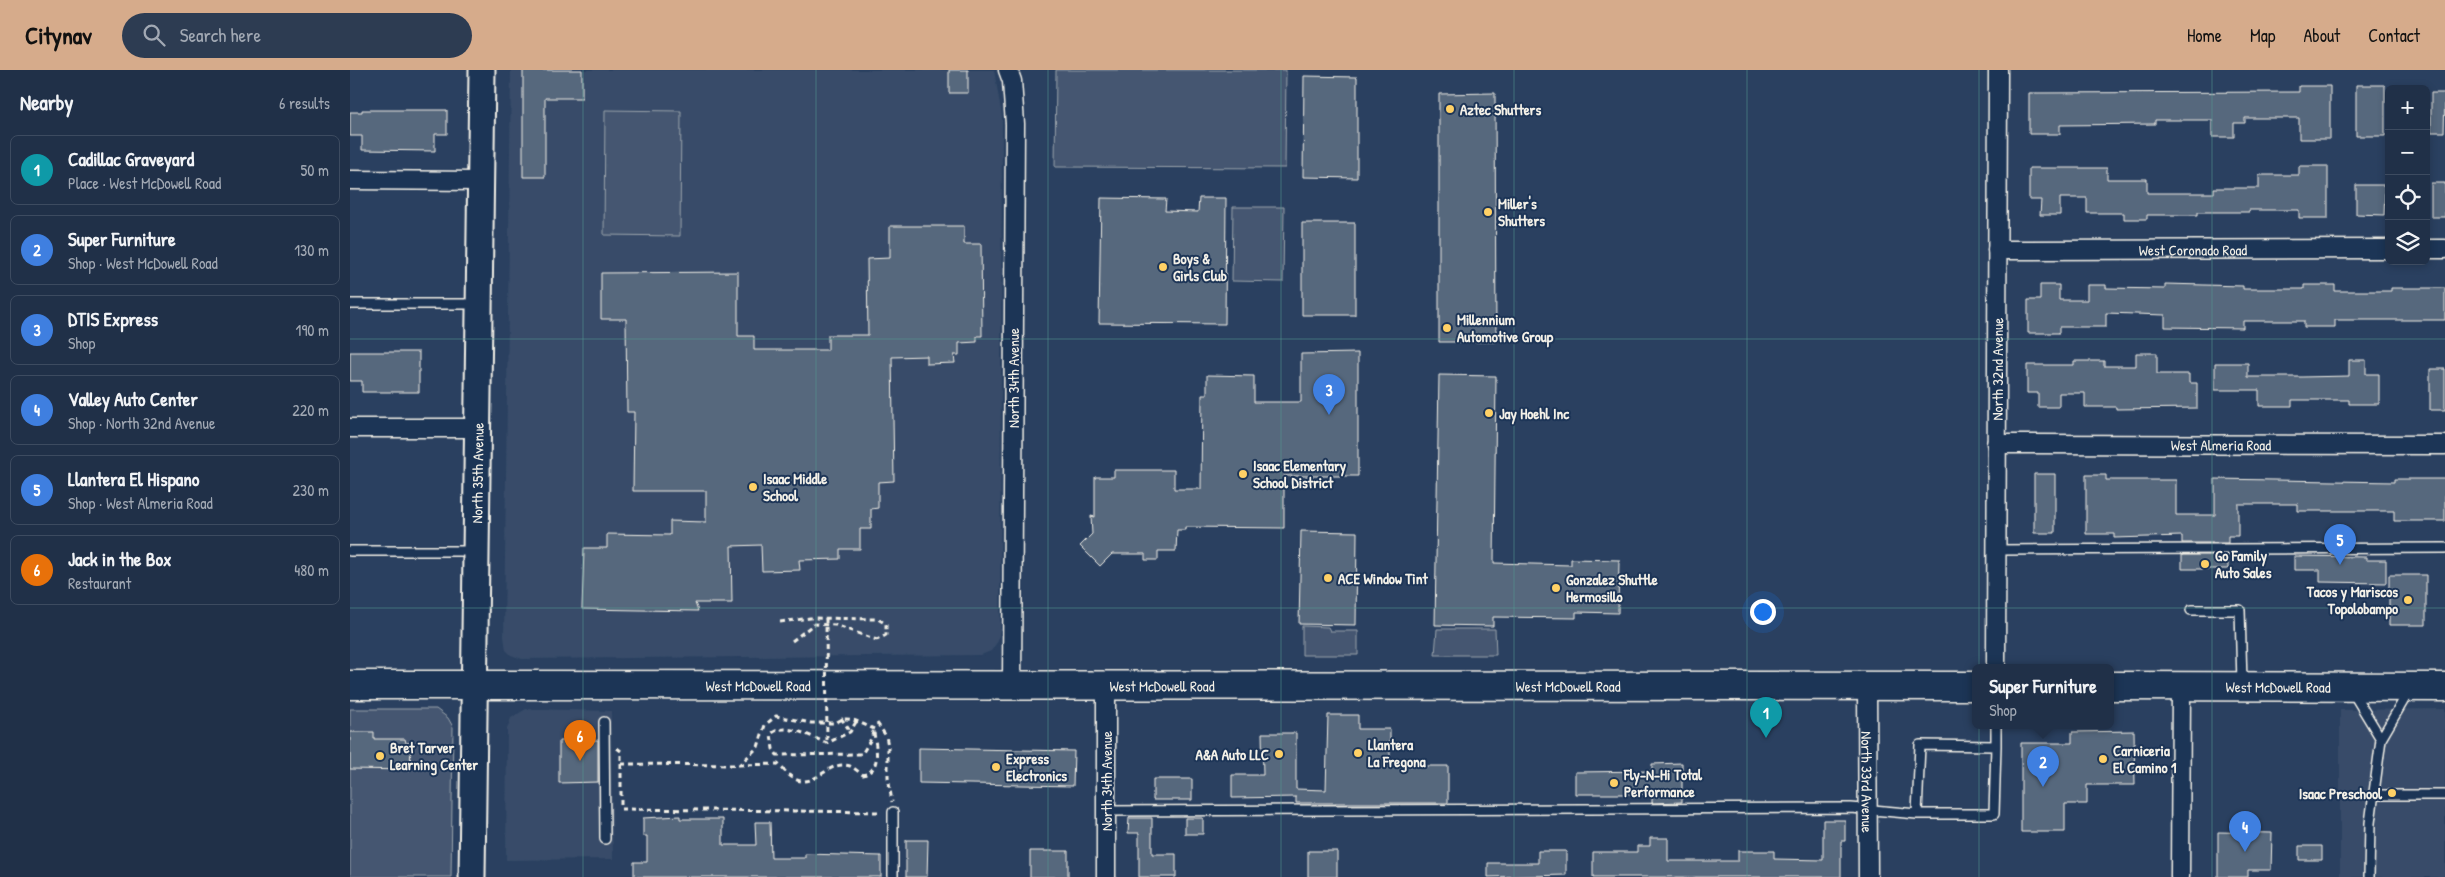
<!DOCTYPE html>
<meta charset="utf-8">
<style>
:root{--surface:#203048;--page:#2d3c52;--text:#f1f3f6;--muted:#a2a9b4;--line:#3d4b60;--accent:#d6ab8b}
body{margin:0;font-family:"Patrick Hand",sans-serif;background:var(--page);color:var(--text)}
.controls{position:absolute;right:15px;top:15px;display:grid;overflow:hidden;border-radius:8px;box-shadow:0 2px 8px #0003}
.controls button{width:45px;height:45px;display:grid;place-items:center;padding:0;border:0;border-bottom:1px solid var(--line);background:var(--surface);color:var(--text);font:25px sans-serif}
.you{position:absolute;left:1412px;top:541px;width:18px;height:18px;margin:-12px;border:4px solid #fff;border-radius:50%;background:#1a73e8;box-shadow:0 0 0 8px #1a73e833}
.badge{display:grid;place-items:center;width:32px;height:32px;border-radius:50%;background:var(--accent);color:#fff;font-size:16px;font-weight:700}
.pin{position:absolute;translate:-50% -41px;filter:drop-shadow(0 1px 2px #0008)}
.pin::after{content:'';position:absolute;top:26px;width:18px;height:15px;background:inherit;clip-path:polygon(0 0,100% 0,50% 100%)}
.popup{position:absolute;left:1622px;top:594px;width:142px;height:65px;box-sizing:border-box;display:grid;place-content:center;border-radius:8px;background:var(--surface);filter:drop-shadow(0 1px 4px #0005);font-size:16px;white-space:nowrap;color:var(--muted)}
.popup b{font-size:19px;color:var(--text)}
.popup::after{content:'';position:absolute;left:50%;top:100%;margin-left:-10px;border:10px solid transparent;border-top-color:var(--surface)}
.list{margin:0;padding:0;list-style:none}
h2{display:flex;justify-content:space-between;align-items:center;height:65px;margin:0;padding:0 20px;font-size:21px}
h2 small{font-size:16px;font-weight:400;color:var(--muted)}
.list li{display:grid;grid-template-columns:32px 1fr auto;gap:15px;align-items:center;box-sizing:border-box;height:70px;margin:0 10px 10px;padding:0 10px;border:1px solid var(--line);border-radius:8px}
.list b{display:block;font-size:19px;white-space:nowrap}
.list p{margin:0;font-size:16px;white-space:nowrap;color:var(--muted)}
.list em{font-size:16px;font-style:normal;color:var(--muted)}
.icon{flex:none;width:28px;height:28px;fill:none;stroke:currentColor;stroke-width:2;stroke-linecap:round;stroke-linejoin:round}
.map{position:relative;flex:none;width:2095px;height:807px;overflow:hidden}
header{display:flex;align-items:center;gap:30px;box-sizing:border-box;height:70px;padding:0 25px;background:var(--accent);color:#111}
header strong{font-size:24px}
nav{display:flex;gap:28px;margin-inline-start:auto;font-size:18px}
.search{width:350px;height:45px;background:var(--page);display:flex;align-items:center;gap:12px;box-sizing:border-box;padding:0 18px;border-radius:28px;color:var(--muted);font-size:19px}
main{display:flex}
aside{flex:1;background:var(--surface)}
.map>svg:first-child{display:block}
</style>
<header>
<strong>Citynav</strong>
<div class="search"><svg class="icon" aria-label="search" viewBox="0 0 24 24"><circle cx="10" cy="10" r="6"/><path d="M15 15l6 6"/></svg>Search here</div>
<nav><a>Home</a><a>Map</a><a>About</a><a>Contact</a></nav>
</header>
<main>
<aside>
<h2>Nearby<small>6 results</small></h2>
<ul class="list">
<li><span class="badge" style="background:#0f9aa8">1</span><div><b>Cadillac Graveyard</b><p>Place · West McDowell Road</p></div><em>50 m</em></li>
<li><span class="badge" style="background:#3f7fe0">2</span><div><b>Super Furniture</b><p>Shop · West McDowell Road</p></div><em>130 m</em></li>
<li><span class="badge" style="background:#3f7fe0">3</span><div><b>DTIS Express</b><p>Shop</p></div><em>190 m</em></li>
<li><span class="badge" style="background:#3f7fe0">4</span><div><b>Valley Auto Center</b><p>Shop · North 32nd Avenue</p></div><em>220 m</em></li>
<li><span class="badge" style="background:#3f7fe0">5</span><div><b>Llantera El Hispano</b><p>Shop · West Almeria Road</p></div><em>230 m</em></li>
<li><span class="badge" style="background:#e8710a">6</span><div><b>Jack in the Box</b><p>Restaurant</p></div><em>480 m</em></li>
</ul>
</aside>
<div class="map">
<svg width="2095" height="807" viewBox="0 0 2095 807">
<rect width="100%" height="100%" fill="#2a4060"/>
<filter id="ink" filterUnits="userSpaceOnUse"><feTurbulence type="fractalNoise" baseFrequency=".02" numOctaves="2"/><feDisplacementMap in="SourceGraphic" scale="10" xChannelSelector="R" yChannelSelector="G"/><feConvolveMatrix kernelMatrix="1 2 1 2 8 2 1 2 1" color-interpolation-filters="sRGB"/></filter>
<g filter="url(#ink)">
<path fill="#374c69" d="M161,0H644L652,46L650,559L648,571L641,581L631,585L172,589L161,585L156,580L154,567Z
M176,639L261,641L263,789L156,790L157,659L161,648Z
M2095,639V807H1990V640Z"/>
<path fill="#445771" stroke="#9ca4ac" d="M706,0H936L935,98L705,97Z
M255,40L331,41L330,166L254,165Z
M883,137H934L933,212L882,211Z
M952,556L978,557L980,561H1008V585H952Z
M1087,559H1145L1146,585H1085Z
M0,639H86L98,648L103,657L101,807H0Z"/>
<path fill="#56677d" stroke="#f4f1e8" d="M173,0H232V28H195V107H173Z
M599,0H618V23H599Z
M954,6L1007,7V108L953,107Z
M2006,15H2035V66H2006Z
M1949,16H1980V69H1949V48H1895V53H1884V67H1862V50H1805V54L1710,55V64H1679V23L1949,22Z
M1145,23L1146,272H1089V24Z
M2081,23H2095L2094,62H2081Z
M12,40H97V64H85V81L12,80V66H0V42H12Z
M1949,96H1978V148H1949V140H1899V142H1848V145H1797V149H1774V143H1737V128H1710V145H1690L1691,130H1679V98H1757V109H1797V123H1864V118H1909V105H1949Z
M2081,113H2095V147H2081Z
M2006,115H2035L2034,145L2006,144Z
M751,128L816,129L815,141L848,142L849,128H876L875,254L749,253Z
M952,153H1005V245H952Z
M540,156H614V174H631L632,266H627V272L609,273V285H604L605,293L577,294V286L542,287L544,411L528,412V438L521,439V459H510V479H490V489L449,490L450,500L412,501L411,475L381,476L382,533H345L348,541L232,539L234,478H257V464L320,465V451L356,452V421H283L284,342H277L276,249H251V203L388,202V266H404V280H478V265H518L517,189L540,188Z
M1815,214L1893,216V219H1954V215H1985V221H2041V218H2095V250H1985V257H1954V251H1893V258L1815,257V245L1756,243V257H1709V263H1678V230H1690V215H1709V230H1737V215H1756V218L1815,219Z
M0,282H69V322H12V311H0Z
M1008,283V406H934V458L835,457V460H827L826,481H808V490H795V484H762L750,496L730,476L742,464L741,446L745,447V407H764V400H824V419H851L852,325H857V305L904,306V332H951V284Z
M1786,283H1807V304H1839V313H1847V338L1766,339V337H1735V323H1709V337H1688V323H1677V295H1724V291H1754V296H1786Z
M1999,290H2016V304H2029V334H1999V330H1942V336H1909V320H1865V293H1898V307H1952L1999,306Z
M2080,299H2095V340H2080Z
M1089,305L1146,306L1144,493L1221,495V489L1269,490L1268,543L1226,542V548L1143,547V556L1085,555Z
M1684,404H1705V463H1684Z
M1736,405H1756V410H1826V445H1865V409L2044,412V409H2095V451H2044V441H1948V434H1888V466H1878V473H1832V466L1764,468V464H1736Z
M951,461L1007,462L1006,555L949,554Z
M1832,485H1878V499H1832Z
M1944,486L2016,487V490H2036V513L1970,512V500H1944Z
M2039,505H2076V555H2039Z
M978,645H1008V659H1040V696H1098V733H946V727L882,728V705H913L912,663H946V719L976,720Z
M1784,661L1785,715H1737V734H1715V762H1671V673H1722V662Z
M0,662H24V669H55L56,673H61L60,700L0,699Z
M248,670V712L209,713V671Z
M569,678L724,681L723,716L569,713Z
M1332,693V732L1302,733V724H1225V702L1302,701V694Z
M803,709H842V730H803Z
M330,746V749H373V775H406L405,752H420L421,788H455V784L531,786V807H284V792H297V766H293V748Z
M779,748H802V784H826V807H789V763H778Z
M835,748H853V764H835Z
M1473,750H1495V771H1491V807H1243V782H1287V776H1300V768H1318V791H1388V781H1424V789L1473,790Z
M1868,762L1922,763L1921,800H1898V807H1868Z
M556,770H578L577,807H556Z
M1949,776H1972V790H1949Z
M680,781H718V807H680Z
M958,781H987V807H958Z
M1188,781H1216V805L1138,807V793H1188Z"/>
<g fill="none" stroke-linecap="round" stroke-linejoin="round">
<g stroke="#f4f1e8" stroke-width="12">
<path id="lane" d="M0,234H127
M1645,480L2095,478
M0,481H125
M1841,540H1890L1892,613
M2002,621L2031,669
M254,652L255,769
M2023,725H2095
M756,741L1501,738L1567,744L1570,675L1646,676V656
M543,742V807
M1567,744H1644L1646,676
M2019,807L2020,753L2031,669L2059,621"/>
</g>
<g stroke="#f4f1e8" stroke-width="21">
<g id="street">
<path d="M658,0L662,11L665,54L662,616"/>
<path d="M0,110L131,111"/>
<path d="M2076,179H2095"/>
<path id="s1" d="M1647,180L2039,179"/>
<path d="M0,358H128"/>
<path id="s2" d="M1646,374L2095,375"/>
<path id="s3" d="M1646,598L1648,0"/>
<path id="s4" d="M1517,616L1518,807"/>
<path d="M756,807V616"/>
<path d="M1830,807L1831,616"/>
</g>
</g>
<g stroke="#f4f1e8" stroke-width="29">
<g id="secondary">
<path id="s5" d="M122,807L132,0"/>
</g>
</g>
<g stroke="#f4f1e8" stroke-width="31">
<g id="primary">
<path id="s6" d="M0,615L1626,616"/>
<path id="s7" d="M1760,616L2095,617"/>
</g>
</g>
<path stroke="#f4f1e8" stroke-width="3" stroke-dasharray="5 4" stroke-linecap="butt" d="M430,552L460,548L528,549L536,554V565L527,570
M491,648L500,661
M506,652L500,662L477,673C461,667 435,651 421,664L423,679L427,685L512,684L521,669L524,659
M527,653L536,666L538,676V707L542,732
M267,678L271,681V739L532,742
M271,694L389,695L408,677L415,655L426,646L461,653H486C497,643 511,654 524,659
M389,695L428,694C433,699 437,704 443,708C465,721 477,689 500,696C504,698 509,702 513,705C532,700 526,677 524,663"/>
<use href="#lane" stroke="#1d3557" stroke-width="9"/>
<use href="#street" stroke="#1d3557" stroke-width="18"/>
<use href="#secondary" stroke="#1d3557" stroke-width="25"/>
<use href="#primary" stroke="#1d3557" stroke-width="28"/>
<path stroke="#f4f1e8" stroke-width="3" stroke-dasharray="5 4" stroke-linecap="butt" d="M476,548L477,673
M442,571L464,554L485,555L527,570"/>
</g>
</g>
<path fill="none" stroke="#549b93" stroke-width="1" stroke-opacity="0.55" d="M233,0V807M466,0V807M698,0V807M931,0V807M1164,0V807M1397,0V807M1629,0V807M1862,0V807M0,269H2095M0,538H2095"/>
<g fill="#ffd166" stroke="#1d3557" stroke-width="2">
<circle cx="1100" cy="39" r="5"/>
<circle cx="1138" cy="142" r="5"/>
<circle cx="813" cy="197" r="5"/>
<circle cx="1097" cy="258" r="5"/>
<circle cx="1139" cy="343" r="5"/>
<circle cx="893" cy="404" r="5"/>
<circle cx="403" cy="417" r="5"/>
<circle cx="1855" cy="494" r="5"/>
<circle cx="978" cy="508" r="5"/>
<circle cx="1206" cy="518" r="5"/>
<circle cx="2058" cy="530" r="5"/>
<circle cx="1008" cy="683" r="5"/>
<circle cx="929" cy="684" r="5"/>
<circle cx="30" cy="686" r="5"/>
<circle cx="1753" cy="689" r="5"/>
<circle cx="646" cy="697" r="5"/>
<circle cx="1264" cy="713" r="5"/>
<circle cx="2042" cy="723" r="5"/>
</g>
<g text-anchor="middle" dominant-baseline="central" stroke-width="4" stroke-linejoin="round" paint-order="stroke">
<g font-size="15" font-weight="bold" fill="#f4f1e8" stroke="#1d3557" text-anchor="start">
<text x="1110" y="39">Aztec Shutters</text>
<text x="1148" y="133">Miller's<tspan x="1148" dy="17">Shutters</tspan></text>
<text x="823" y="188">Boys &amp;<tspan x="823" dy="17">Girls Club</tspan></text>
<text x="1107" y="249">Millennium<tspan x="1107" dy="17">Automotive Group</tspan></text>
<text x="1149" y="343">Jay Hoehl Inc</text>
<text x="903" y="395">Isaac Elementary<tspan x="903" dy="17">School District</tspan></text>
<text x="413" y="408">Isaac Middle<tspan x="413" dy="17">School</tspan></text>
<text x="1865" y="485">Go Family<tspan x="1865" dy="17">Auto Sales</tspan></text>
<text x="988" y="508">ACE Window Tint</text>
<text x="1216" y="509">Gonzalez Shuttle<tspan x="1216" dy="17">Hermosillo</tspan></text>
<text x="2048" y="521" text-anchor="end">Tacos y Mariscos<tspan x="2048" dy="17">Topolobampo</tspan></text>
<text x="1018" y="674">Llantera<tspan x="1018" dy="17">La Fregona</tspan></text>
<text x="40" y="677">Bret Tarver<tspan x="40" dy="17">Learning Center</tspan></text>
<text x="1763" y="680">Carniceria<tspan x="1763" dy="17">El Camino 1</tspan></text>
<text x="919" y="684" text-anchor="end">A&amp;A Auto LLC</text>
<text x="656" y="688">Express<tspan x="656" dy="17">Electronics</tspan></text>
<text x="1274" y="704">Fly-N-Hi Total<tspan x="1274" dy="17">Performance</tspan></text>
<text x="2032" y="723" text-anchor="end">Isaac Preschool</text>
</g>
<g font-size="15" fill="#f4f1e8" stroke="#1d3557">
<text stroke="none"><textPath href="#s1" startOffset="196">West Coronado Road</textPath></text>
<text stroke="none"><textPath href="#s3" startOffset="299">North 32nd Avenue</textPath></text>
<text transform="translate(663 308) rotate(-90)">North 34th Avenue</text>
<text stroke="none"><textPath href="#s2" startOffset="225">West Almeria Road</textPath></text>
<text stroke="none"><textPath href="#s5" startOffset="404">North 35th Avenue</textPath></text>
<text stroke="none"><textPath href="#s6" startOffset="408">West McDowell Road</textPath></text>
<text stroke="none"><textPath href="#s6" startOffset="812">West McDowell Road</textPath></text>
<text stroke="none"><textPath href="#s6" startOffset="1218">West McDowell Road</textPath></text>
<text stroke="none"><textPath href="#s7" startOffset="168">West McDowell Road</textPath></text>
<text transform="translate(756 711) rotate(-90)">North 34th Avenue</text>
<text stroke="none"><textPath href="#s4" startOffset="96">North 33rd Avenue</textPath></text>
</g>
</g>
</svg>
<div class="controls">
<button>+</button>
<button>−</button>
<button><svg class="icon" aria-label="locate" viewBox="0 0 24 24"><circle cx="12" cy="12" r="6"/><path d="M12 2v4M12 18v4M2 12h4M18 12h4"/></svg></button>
<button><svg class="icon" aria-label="layers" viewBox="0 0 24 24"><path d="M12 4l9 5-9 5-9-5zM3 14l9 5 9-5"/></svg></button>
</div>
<div class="you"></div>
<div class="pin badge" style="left:1416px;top:668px;background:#0f9aa8">1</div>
<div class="pin badge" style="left:1693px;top:717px;background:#3f7fe0">2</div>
<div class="popup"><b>Super Furniture</b>Shop</div>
<div class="pin badge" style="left:979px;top:345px;background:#3f7fe0">3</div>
<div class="pin badge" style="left:1895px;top:782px;background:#3f7fe0">4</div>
<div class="pin badge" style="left:1990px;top:495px;background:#3f7fe0">5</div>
<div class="pin badge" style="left:230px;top:691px;background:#e8710a">6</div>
</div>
</main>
